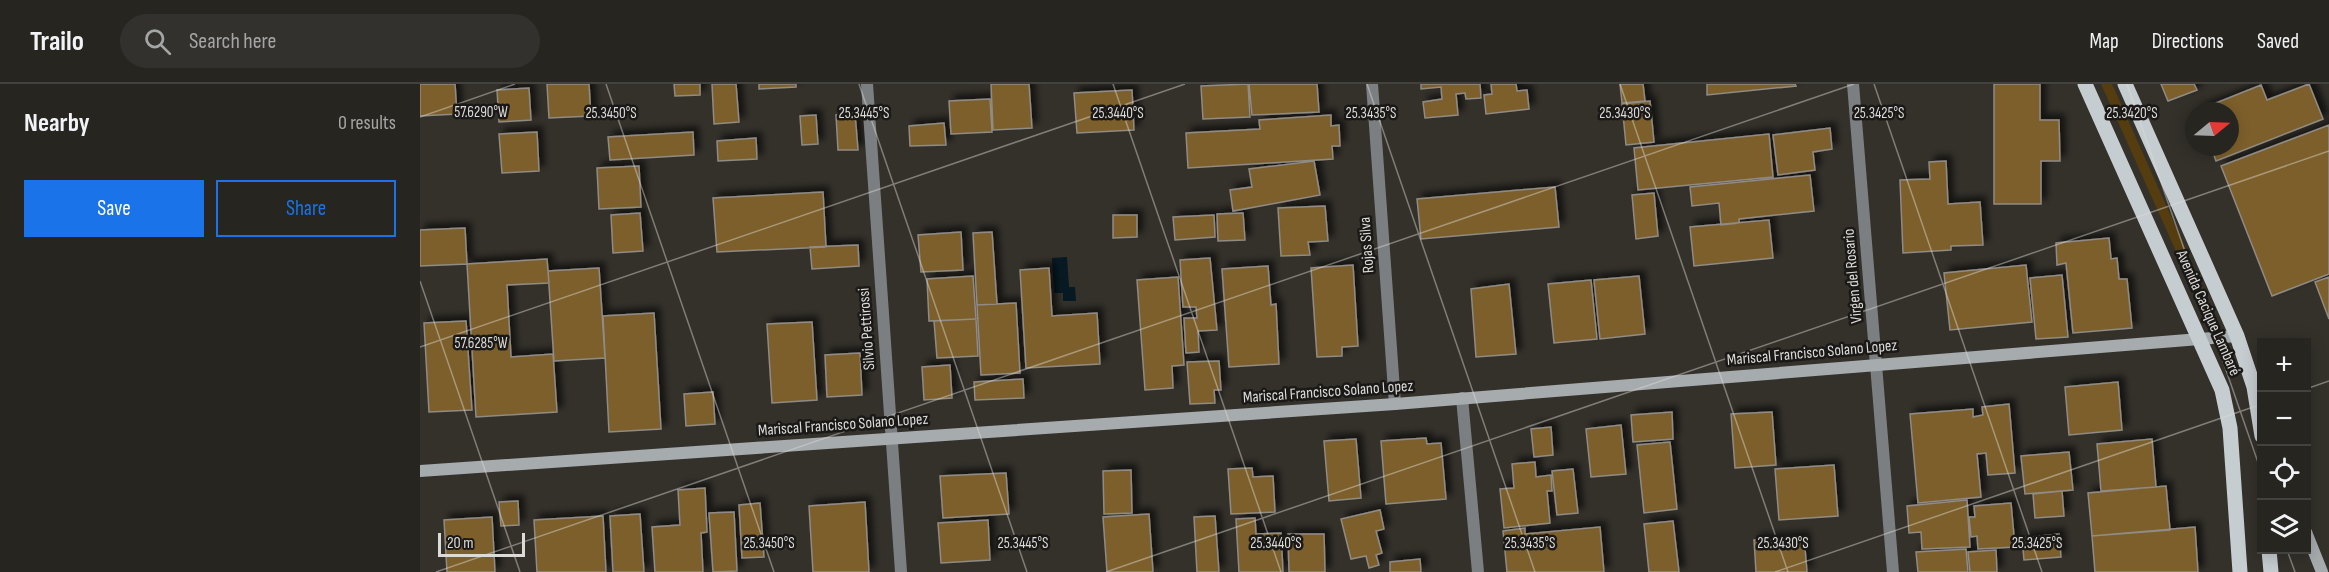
<!DOCTYPE html>
<meta charset="utf-8">
<style>
:root{--surface:#272520;--page:#33312d;--text:#f1f3f6;--muted:#a4a5a5;--line:#43423e;--accent:#1a73e8}
body{margin:0;font-family:"Sofia Sans Condensed",sans-serif;background:var(--page);color:var(--text)}
.controls{position:absolute;right:18px;bottom:18px;display:grid;overflow:hidden;border-radius:0px;box-shadow:0 3px 15px #0003}
.controls button{width:54px;height:54px;display:grid;place-items:center;padding:0;border:0;border-bottom:2px solid var(--line);background:var(--surface);color:var(--text);font:30px sans-serif}
.compass{position:absolute;left:1765px;top:18px;width:54px;height:54px;border-radius:50%;background:var(--surface);box-shadow:0 3px 15px #0003;rotate:71deg}
.scale{position:absolute;left:18px;bottom:15px;width:87px;box-sizing:border-box;padding-left:6px;border:3px solid #dddbd8;border-top:0;font-size:16px;line-height:21px;white-space:nowrap;color:#dddbd8;-webkit-text-stroke:4px #1b1917;paint-order:stroke}
.list{margin:0;padding:0;list-style:none}
h2{display:flex;justify-content:space-between;align-items:center;height:78px;margin:0;padding:0 24px;font-size:26px}
h2 small{font-size:20px;font-weight:400;color:var(--muted)}
.actions{display:flex;gap:12px;padding:18px 24px}
.actions a{flex:1;padding:14px 0;border:2px solid var(--accent);border-radius:0px;text-align:center;font-size:21px;color:var(--accent)}
.actions .main{background:var(--accent);color:#fff}
.icon{flex:none;width:33px;height:33px;fill:none;stroke:currentColor;stroke-width:2;stroke-linecap:round;stroke-linejoin:round}
.map{position:relative;flex:none;width:1909px;height:488px;overflow:hidden}
header{display:flex;align-items:center;gap:36px;box-sizing:border-box;height:84px;padding:0 30px;background:var(--surface);border-bottom:2px solid var(--line)}
header strong{font-size:28px}
nav{display:flex;gap:33px;margin-inline-start:auto;font-size:21px}
.search{width:420px;height:54px;background:var(--page);display:flex;align-items:center;gap:15px;box-sizing:border-box;padding:0 21px;border-radius:33px;color:var(--muted);font-size:22px}
main{display:flex}
aside{flex:1;background:var(--surface)}
.map>svg:first-child{display:block}
</style>
<header>
<strong>Trailo</strong>
<div class="search"><svg class="icon" aria-label="search" viewBox="0 0 24 24"><circle cx="10" cy="10" r="6"/><path d="M15 15l6 6"/></svg>Search here</div>
<nav><a>Map</a><a>Directions</a><a>Saved</a></nav>
</header>
<main>
<aside>
<h2>Nearby<small>0 results</small></h2>
<ul class="list">
</ul>
<div class="actions"><a class="main">Save</a><a>Share</a></div>
</aside>
<div class="map">
<svg width="1909" height="488" viewBox="0 0 1909 488">
<defs>
<filter id="shadow"><feDropShadow dx="5.5" dy="-5.5" stdDeviation="3" flood-color="#0009"/></filter>
</defs>
<rect width="100%" height="100%" fill="#34312b"/>
<path fill="#553d0f" d="M1681,0H1692L1794,229L1792,232H1785Z"/>
<path fill="#071a23" d="M647,173L649,203H655L656,217H643V209H634L632,174Z"/>
<path fill="#7b5e2c" stroke="#908b85" stroke-width="1.5" filter="url(#shadow)" d="M0,0H35L37,30L0,32Z
M127,0H169L171,32L129,34Z
M254,0H280V11L255,12Z
M292,0H316L319,38L294,40Z
M339,0H376V3L339,5Z
M571,0H609L612,44L573,46Z
M828,0L830,33L783,35L781,2Z
M829,0H897L899,28L832,31Z
M1001,0H1060L1061,14L1046,15L1045,9L1036,10L1038,31L1005,34L1003,18L1022,15L1021,3L1001,5Z
M1071,0H1096L1097,7L1107,6L1109,25L1066,30L1064,11L1072,10Z
M1200,0H1223L1225,17L1202,19Z
M1287,0H1375L1376,2L1287,11Z
M1574,0H1620V36H1639L1640,77H1621V120H1574Z
M1741,0H1774L1777,6L1748,17Z
M1889,0L1903,35L1796,77L1791,63H1810V27H1776L1841,1L1847,16Z
M109,4L111,36L79,38L77,6Z
M712,6L714,46L657,49L654,9Z
M570,15L572,48L531,50L529,17Z
M1230,17L1234,58L1206,61L1202,20Z
M435,29L438,66H418L416,31Z
M396,31L398,60L382,61L380,32Z
M911,31V42L919,41L920,62H912L913,75L768,84L766,49L840,45L839,36Z
M524,39L526,61L490,62L489,42Z
M1909,41V190L1852,212L1801,82Z
M1410,44L1412,65L1393,68L1395,86L1358,91L1353,51Z
M117,48L119,87L82,89L79,50Z
M273,48L274,71L190,76L188,53Z
M1349,50L1353,93L1218,106L1214,64Z
M336,54L337,75L298,77L297,57Z
M894,77L900,111L813,127L810,106L832,103L829,85Z
M1526,77L1528,120L1560,118L1563,161L1531,162V166L1483,169L1480,96L1510,95L1509,78Z
M219,82L221,123L179,125L177,84Z
M1390,91L1394,127L1319,135V139L1301,141L1299,119L1272,122L1270,103Z
M1135,103L1139,143L1001,155L997,115Z
M403,108L406,163L297,168L293,114Z
M1234,109L1238,152L1216,155L1212,111Z
M905,122L908,157L888,158L890,171L861,172L858,124Z
M220,129L223,167L193,169L191,131Z
M823,129L825,156L798,157L797,130Z
M693,131H717V153L693,154Z
M794,131L795,153L755,156L753,133Z
M1349,136L1353,174L1274,182L1270,143Z
M45,144L47,180L0,182V146Z
M541,148L543,186L501,188L498,151Z
M572,148L577,220L557,221L553,149Z
M1689,154L1691,175L1697,174L1699,195H1707L1712,244L1653,249L1646,179L1637,181L1636,159Z
M438,161L439,182L392,185L390,163Z
M790,174L797,246L778,247L779,268L766,269L764,234H777L776,223H763L760,176Z
M127,175L129,199L87,201L91,273L133,270L137,328L56,333L47,180Z
M933,181L938,262L922,263V272L897,273L891,184Z
M1606,181L1612,238L1530,246L1524,189Z
M848,182L851,221L856,220L859,280L809,283L802,185Z
M179,184L185,274L134,277L128,187Z
M629,184L632,232L677,229L680,280L606,284L600,186Z
M1642,191L1648,253L1616,255L1610,194Z
M553,192L556,235L509,237L507,195Z
M1219,192L1225,250L1180,255L1174,196Z
M758,193L764,281L752,282L753,304L725,306L717,196Z
M1909,193V235L1895,198Z
M1171,196L1177,255L1134,259L1128,200Z
M1089,200L1096,270L1056,273L1051,205Z
M596,219L600,289L561,291L557,221Z
M234,229L241,345L189,348L183,232Z
M556,235L558,272L517,274L514,237Z
M46,237L52,326L9,328L4,239Z
M392,238L397,316L352,319L347,240Z
M440,269L442,311L407,313L405,271Z
M799,277L801,306H794L795,319L770,320L767,278Z
M530,281L532,314L504,316L502,283Z
M603,295L604,314L555,316L554,298Z
M1698,298L1702,346L1649,351L1645,303Z
M293,308L295,340L266,342L264,310Z
M1589,320L1595,389L1568,391L1566,369L1557,370L1561,413L1498,419L1490,330L1553,325V333L1563,331L1562,323Z
M1252,328L1253,355L1213,358L1211,331Z
M1352,328L1356,381L1315,384L1311,330Z
M1201,341L1206,390L1171,393L1166,345Z
M1131,343L1133,371L1114,373L1111,345Z
M1006,354L1007,360L1021,359L1026,415L966,420L961,357Z
M936,355L941,414L909,417L904,357Z
M1732,355L1736,403L1681,407L1677,360Z
M1250,358L1257,425L1224,429L1217,361Z
M1649,368L1653,406L1605,410L1601,372Z
M1115,378L1116,393L1131,391L1132,407H1127L1130,439L1084,444L1080,405L1094,404L1092,380Z
M1414,381L1418,432L1359,436L1355,385Z
M832,384L833,393L853,392L855,428L811,430L808,385Z
M1153,385L1158,429L1137,431L1132,387Z
M711,386L712,429L684,430L683,387Z
M586,389L589,430L523,434L520,392Z
M1746,402L1750,446L1672,452L1668,409Z
M285,404L287,448L281,449L283,488H235L232,443L260,441L258,406Z
M1642,407L1644,432L1615,434L1613,410Z
M1547,416L1550,463L1502,465L1501,448L1489,449L1487,422Z
M98,417L99,441L81,442L79,418Z
M445,418L449,488H393L389,422Z
M340,419L344,473L322,474L319,421Z
M1591,419L1595,463L1558,465L1557,452L1551,453L1549,433H1555L1554,422Z
M960,426L964,445L956,447L962,469L956,471L959,481L949,484L946,472L931,475L921,435Z
M314,428L317,487L293,488L289,429Z
M220,430L224,488H193L190,432Z
M729,430L733,488H687L683,433Z
M183,432L186,488H117L114,436Z
M795,432L799,488H777L774,433Z
M72,433L75,488H27L24,436Z
M835,434L836,450L861,449L863,488H819L816,435Z
M568,436L570,476L521,479L518,439Z
M1253,437L1259,488H1229L1224,440Z
M1180,443L1184,488H1087L1083,447L1105,444V450Z
M1775,443L1778,488H1675L1672,452Z
M868,450H904L905,488H869Z
M1639,450L1641,473L1604,476L1602,454Z
M1384,453L1387,488H1336L1334,456Z
M1546,465L1548,488H1498L1496,468Z
M1576,466L1577,488H1550L1548,468Z
M1000,475L1001,488H970V478Z"/>
<g fill="none" stroke-linecap="round" stroke-linejoin="round">
<path stroke="#7c7f81" stroke-width="12" d="M447,0L481,488
M952,0L975,320
M1433,0L1473,488
M1042,314L1058,488"/>
<path stroke="#a6abae" stroke-width="12" d="M0,387L975,320L1817,252
M1886,448L1902,488"/>
<path stroke="#c6cdd1" stroke-width="15" d="M1665,0L1802,306L1810,344L1820,488
M1705,0L1817,252L1834,303L1842,352
M1849,466L1851,488"/>
</g>
<path fill="none" stroke="#dddbd8" stroke-width="1.5" stroke-opacity="0.45" d="M186,0L354,488M439,0L607,488M693,0L861,488M947,0L1115,488M1200,0L1368,488M1454,0L1622,488M1707,0L1842,390M0,33L95,0M0,197L100,488M0,263L765,0M1886,305L1909,297M1867,466L1875,488M16,488L1434,0M686,488L1909,67M1355,488L1842,320"/>
<g text-anchor="middle" dominant-baseline="central" stroke-width="5" stroke-linejoin="round" paint-order="stroke">
<g font-size="16" fill="#dddbd8" stroke="#1b1917">
<text transform="translate(947 161) rotate(-94)">Rojas Silva</text>
<text transform="translate(1433 192) rotate(-95)">Virgen del Rosario</text>
<text transform="translate(1788 229) rotate(66)">Avenida Cacique Lambaré</text>
<text transform="translate(447 245) rotate(-94)">Silvio Pettirossi</text>
<text transform="translate(1392 269) rotate(-5)">Mariscal Francisco Solano Lopez</text>
<text transform="translate(908 308) rotate(-4)">Mariscal Francisco Solano Lopez</text>
<text transform="translate(423 341) rotate(-4)">Mariscal Francisco Solano Lopez</text>
</g>
</g>
<g font-size="15" text-anchor="middle" fill="#dddbd8" stroke="#1b1917" stroke-width="5" stroke-linejoin="round" paint-order="stroke">
<text x="61" y="33">57.6290°W</text>
<text x="191" y="34">25.3450°S</text>
<text x="444" y="34">25.3445°S</text>
<text x="698" y="34">25.3440°S</text>
<text x="951" y="34">25.3435°S</text>
<text x="1205" y="34">25.3430°S</text>
<text x="1459" y="34">25.3425°S</text>
<text x="1712" y="34">25.3420°S</text>
<text x="61" y="264">57.6285°W</text>
<text x="349" y="464">25.3450°S</text>
<text x="603" y="464">25.3445°S</text>
<text x="856" y="464">25.3440°S</text>
<text x="1110" y="464">25.3435°S</text>
<text x="1363" y="464">25.3430°S</text>
<text x="1617" y="464">25.3425°S</text>
</g>
</svg>
<div class="controls">
<button>+</button>
<button>−</button>
<button><svg class="icon" aria-label="locate" viewBox="0 0 24 24"><circle cx="12" cy="12" r="6"/><path d="M12 2v4M12 18v4M2 12h4M18 12h4"/></svg></button>
<button><svg class="icon" aria-label="layers" viewBox="0 0 24 24"><path d="M12 4l9 5-9 5-9-5zM3 14l9 5 9-5"/></svg></button>
</div>
<svg class="compass" viewBox="-18 -18 36 36"><path d="M0-13l5 13h-10z" fill="#e53935"/><path d="M0 13l5-13h-10z" fill="#a4a5a5"/></svg>
<div class="scale">20 m</div>
</div>
</main>
